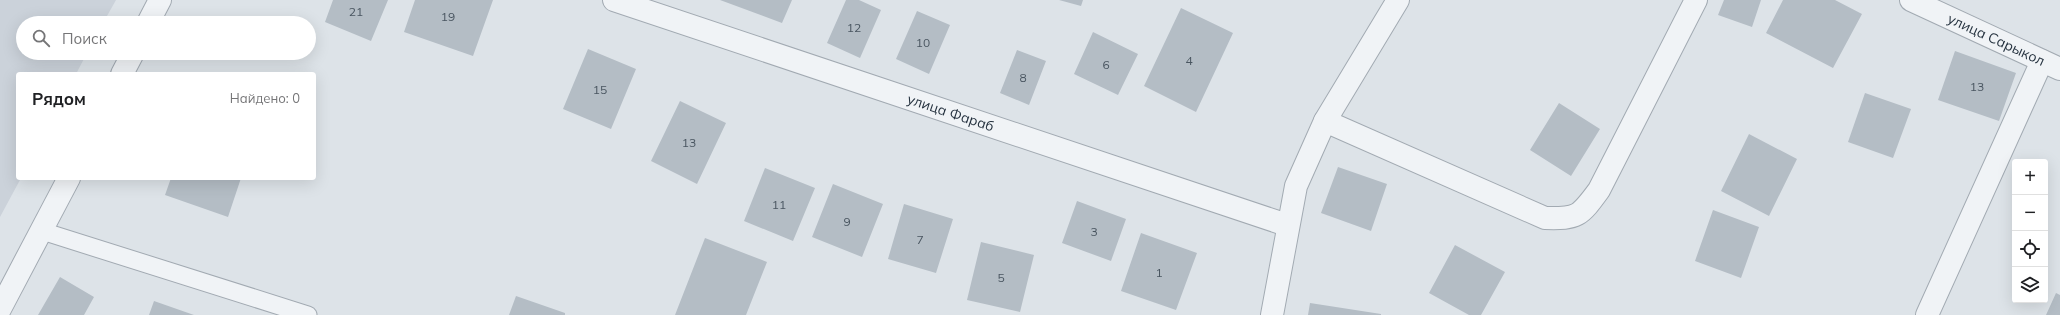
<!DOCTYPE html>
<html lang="ru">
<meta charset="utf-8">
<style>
:root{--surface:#fff;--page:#f2f2f2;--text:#202124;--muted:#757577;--line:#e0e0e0}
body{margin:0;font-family:Mulish,sans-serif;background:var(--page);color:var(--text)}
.controls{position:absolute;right:12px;bottom:12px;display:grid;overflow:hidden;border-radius:4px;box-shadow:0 4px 16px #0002}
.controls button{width:36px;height:36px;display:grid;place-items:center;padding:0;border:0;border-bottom:1px solid var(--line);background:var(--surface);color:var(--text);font:20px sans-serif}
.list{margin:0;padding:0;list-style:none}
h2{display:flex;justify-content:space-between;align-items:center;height:52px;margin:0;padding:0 16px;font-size:17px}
h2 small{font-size:13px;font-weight:400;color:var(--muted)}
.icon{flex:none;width:22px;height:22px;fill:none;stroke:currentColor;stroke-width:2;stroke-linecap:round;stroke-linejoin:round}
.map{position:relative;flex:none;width:2060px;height:315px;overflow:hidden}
.search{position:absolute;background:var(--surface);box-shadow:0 4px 16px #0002;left:16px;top:16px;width:300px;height:44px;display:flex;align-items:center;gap:10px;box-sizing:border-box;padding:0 14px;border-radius:22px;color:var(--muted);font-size:15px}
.panel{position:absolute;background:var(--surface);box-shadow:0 4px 16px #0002;left:16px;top:72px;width:300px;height:108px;border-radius:4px}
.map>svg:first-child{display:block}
</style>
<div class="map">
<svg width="2060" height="315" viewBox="0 0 2060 315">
<rect width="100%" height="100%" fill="#dde3e8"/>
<path fill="#cbd2da" d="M0,0H116L103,23H23V53H87L76,74H18V178H21L0,217Z"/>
<path fill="#b4bdc5" d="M333,0H388L371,41L325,22Z
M415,0H493L473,56L404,32Z
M720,0H792L782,23Z
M846,0H859L881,10L860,58L827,43Z
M1059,0H1083L1081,6Z
M1724,0H1761L1752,27L1718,15Z
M1783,0H1835L1862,14L1833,68L1766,33Z
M1181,8L1233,33L1196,112L1144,86Z
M917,11L950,25L929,74L896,59Z
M1093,32L1138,54L1118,95L1074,74Z
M588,49L636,69L611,129L563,109Z
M1017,50L1046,61L1029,105L1000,93Z
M1955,51L2016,73L1999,121L1938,100Z
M1865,93L1911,109L1893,158L1848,142Z
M680,101L726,123L697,184L651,161Z
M1559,103L1600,129L1571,176L1530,150Z
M1749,134L1797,159L1769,216L1721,191Z
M1338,167L1387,184L1371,231L1321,213Z
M765,168L815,188L793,241L744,221Z
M171,178H241L228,217L165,195Z
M833,184L883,204L862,257L812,237Z
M1077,201L1126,219L1111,261L1062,243Z
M904,204L953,219L936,273L888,259Z
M1713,210L1759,227L1741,278L1695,261Z
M1141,233L1197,253L1176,310L1121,291Z
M705,238L767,262L746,315H675Z
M981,242L1034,255L1020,312L967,300Z
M1455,245L1505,272L1481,315H1469L1429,293Z
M60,277L94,297L84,315H38Z
M2056,293L2060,295V315H2046Z
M516,296L565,313V315H509Z
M154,301L194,315H149Z
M1310,303L1381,314V315H1308Z"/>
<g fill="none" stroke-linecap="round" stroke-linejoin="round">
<g stroke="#a2aab2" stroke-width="19">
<path id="service" d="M42,231L308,315"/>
</g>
<g stroke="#a2aab2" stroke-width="24">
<g id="minor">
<path id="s1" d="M614,0L1287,225"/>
<path id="s2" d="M1911,0L2060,69"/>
<path d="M148,23L160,0"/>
<path d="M122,74L133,53"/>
<path d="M1325,121L1545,218C1578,219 1580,216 1599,190L1696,0"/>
<path d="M0,309L69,178"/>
<path d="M1272,315L1296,186L1325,121L1398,0"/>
<path d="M1927,315L2042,61"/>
</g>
</g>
<use href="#service" stroke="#f0f3f6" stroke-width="17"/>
<use href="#minor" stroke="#f0f3f6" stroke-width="22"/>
</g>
<g text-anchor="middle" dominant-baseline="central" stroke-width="3" stroke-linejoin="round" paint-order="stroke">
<g font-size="12" fill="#495560">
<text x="356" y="11">21</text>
<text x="448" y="16">19</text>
<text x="854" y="27">12</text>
<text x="923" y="42">10</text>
<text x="1189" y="60">4</text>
<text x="1106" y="64">6</text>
<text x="1023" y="77">8</text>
<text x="1977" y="86">13</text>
<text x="600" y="89">15</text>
<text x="689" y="142">13</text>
<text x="779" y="204">11</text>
<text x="847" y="221">9</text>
<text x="1094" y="231">3</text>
<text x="920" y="239">7</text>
<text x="1159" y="272">1</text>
<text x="1001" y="277">5</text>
</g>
<g font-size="14" fill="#25323f" stroke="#ecf1f5">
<text stroke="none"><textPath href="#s2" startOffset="94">улица Сарыкол</textPath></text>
<text stroke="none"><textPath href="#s1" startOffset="355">улица Фараб</textPath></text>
</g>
</g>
</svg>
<div class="controls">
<button>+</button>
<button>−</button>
<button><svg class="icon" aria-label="locate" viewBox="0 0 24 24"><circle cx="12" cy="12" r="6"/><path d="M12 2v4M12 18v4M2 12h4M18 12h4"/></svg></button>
<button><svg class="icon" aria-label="layers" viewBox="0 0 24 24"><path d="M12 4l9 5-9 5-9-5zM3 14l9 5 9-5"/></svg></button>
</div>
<div class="search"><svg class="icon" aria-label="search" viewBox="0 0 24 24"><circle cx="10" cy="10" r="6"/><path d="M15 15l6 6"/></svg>Поиск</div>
<section class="panel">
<h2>Рядом<small>Найдено: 0</small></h2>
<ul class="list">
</ul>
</section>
</div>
